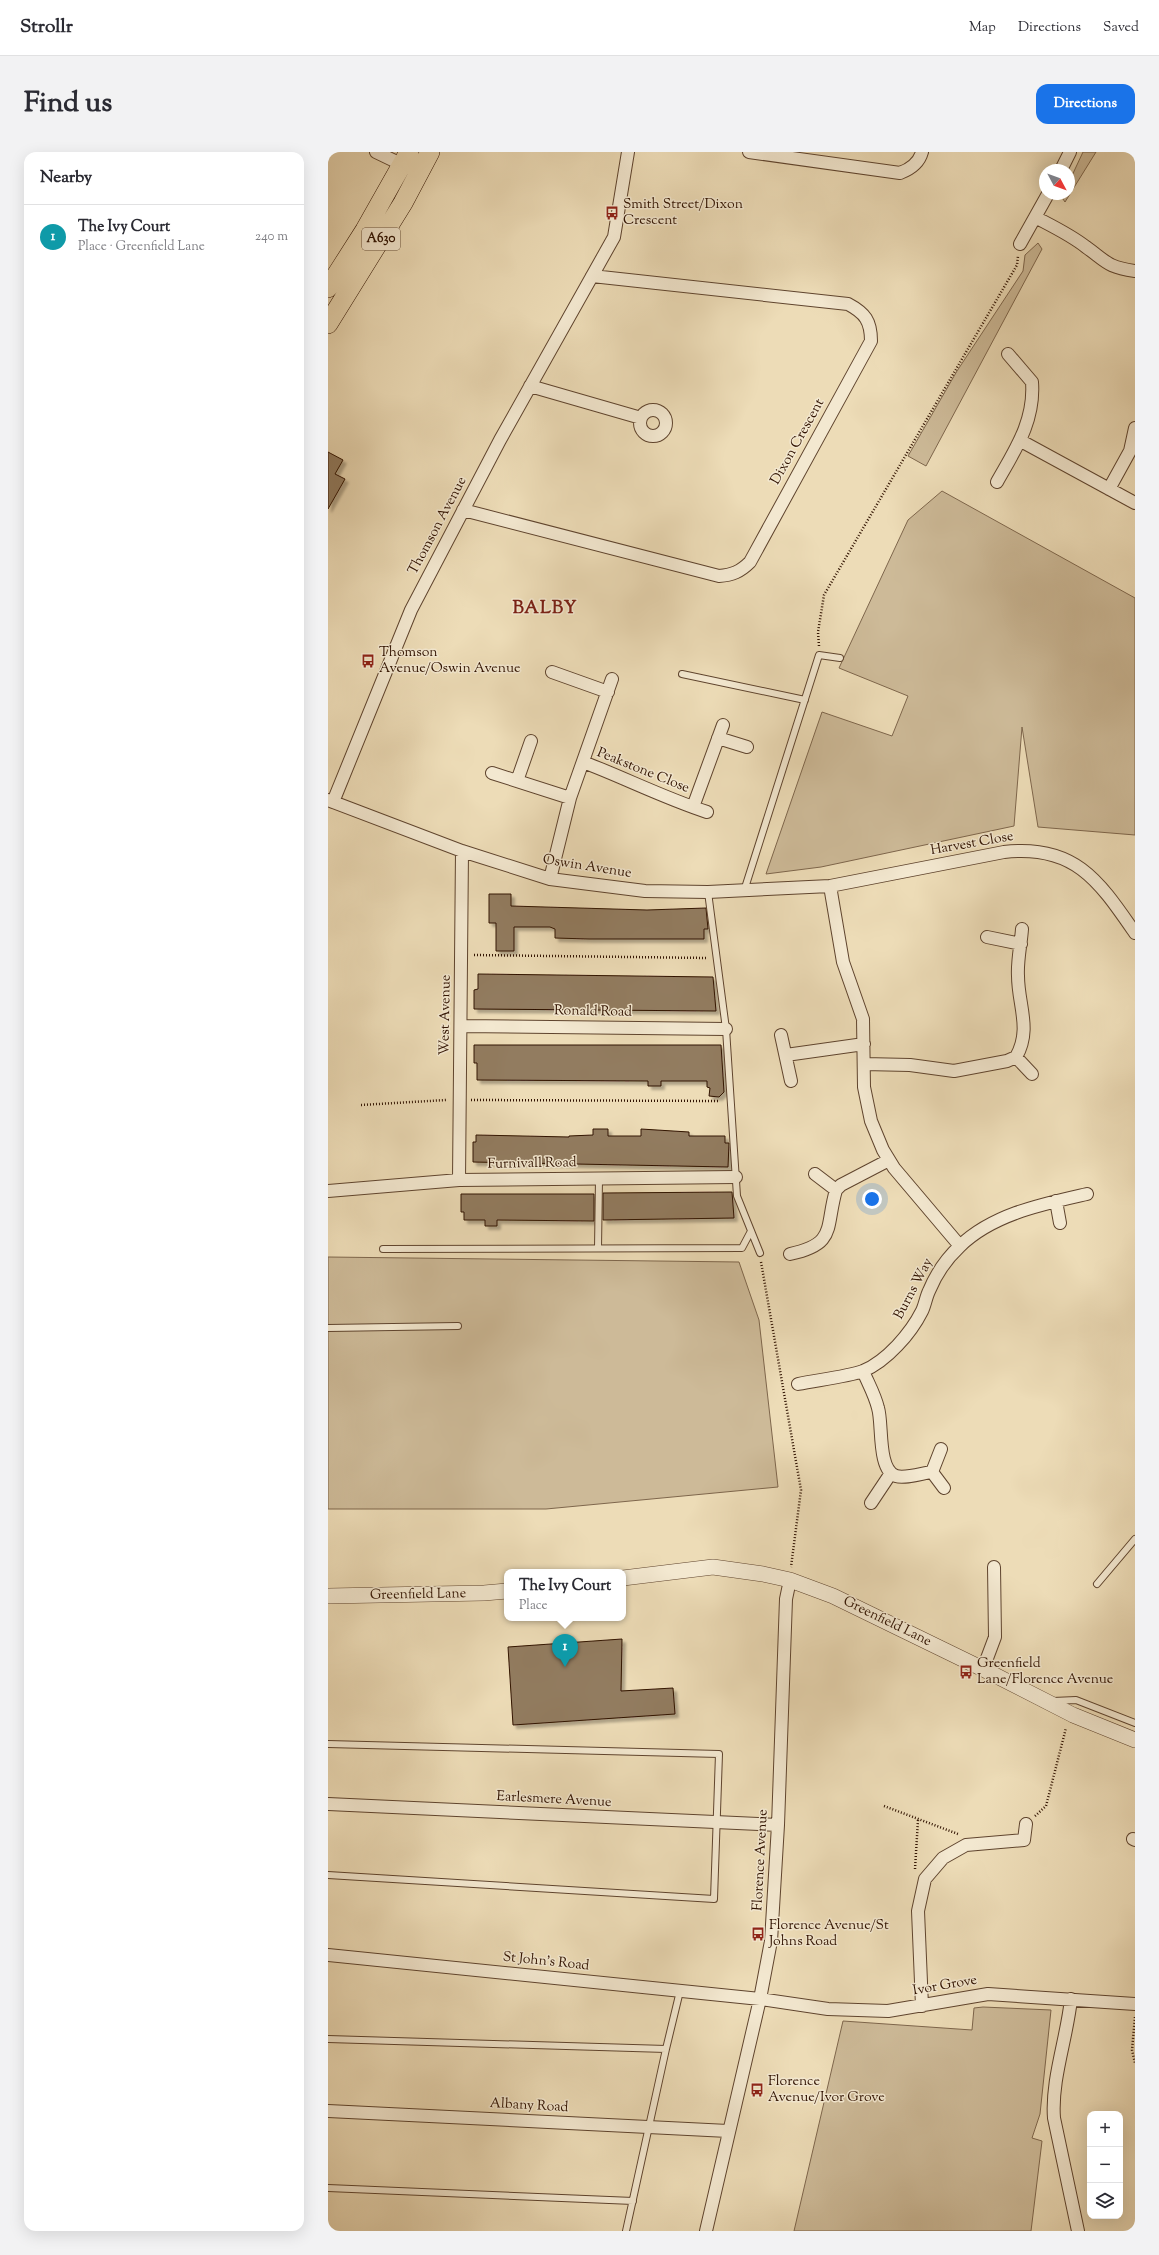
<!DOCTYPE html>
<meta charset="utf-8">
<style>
:root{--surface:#fff;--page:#f2f2f3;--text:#2b2b33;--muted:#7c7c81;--line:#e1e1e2;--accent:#1a73e8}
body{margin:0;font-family:"Sorts Mill Goudy",serif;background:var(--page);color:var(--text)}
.controls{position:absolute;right:12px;bottom:12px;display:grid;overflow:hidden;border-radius:8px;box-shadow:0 4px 16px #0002}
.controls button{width:36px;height:36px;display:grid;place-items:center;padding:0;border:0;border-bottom:1px solid var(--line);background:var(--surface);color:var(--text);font:20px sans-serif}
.compass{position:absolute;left:711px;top:12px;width:36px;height:36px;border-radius:50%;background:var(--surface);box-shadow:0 4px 16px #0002;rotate:131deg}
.you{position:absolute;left:544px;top:1047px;width:14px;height:14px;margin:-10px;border:3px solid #fff;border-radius:50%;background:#1a73e8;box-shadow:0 0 0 6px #1a73e833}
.badge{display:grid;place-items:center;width:26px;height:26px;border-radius:50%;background:var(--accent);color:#fff;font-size:13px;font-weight:700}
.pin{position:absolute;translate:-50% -33px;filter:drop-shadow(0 1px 2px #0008)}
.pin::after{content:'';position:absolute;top:21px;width:14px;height:12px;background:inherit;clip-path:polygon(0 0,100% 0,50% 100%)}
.popup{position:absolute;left:176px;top:1417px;width:122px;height:52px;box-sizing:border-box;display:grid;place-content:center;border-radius:8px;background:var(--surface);filter:drop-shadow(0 1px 3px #0005);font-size:13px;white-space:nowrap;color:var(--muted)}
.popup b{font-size:15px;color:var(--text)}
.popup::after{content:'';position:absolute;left:50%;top:100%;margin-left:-8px;border:8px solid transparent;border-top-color:var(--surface)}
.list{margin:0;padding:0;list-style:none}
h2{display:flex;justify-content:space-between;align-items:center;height:52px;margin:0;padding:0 16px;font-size:17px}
h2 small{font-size:13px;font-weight:400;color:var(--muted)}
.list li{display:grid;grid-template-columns:26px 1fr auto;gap:12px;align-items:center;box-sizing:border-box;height:64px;padding:0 16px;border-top:1px solid var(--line)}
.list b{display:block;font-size:15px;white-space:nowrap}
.list p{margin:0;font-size:13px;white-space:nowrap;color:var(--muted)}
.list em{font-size:13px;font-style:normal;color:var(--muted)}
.icon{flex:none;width:22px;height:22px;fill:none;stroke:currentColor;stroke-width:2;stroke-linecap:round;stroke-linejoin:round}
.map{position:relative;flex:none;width:807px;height:2079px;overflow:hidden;border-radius:12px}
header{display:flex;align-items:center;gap:24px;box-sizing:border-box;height:56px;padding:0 20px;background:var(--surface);border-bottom:1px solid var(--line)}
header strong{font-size:19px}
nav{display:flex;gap:22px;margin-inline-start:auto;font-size:14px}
.intro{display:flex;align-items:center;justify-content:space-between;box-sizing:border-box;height:96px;padding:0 24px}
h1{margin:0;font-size:28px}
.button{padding:10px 18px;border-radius:12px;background:var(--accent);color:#fff;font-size:14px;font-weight:700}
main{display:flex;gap:24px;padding:0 24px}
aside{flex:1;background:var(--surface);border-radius:12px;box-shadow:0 4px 16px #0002}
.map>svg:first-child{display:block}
</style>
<header>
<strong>Strollr</strong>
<nav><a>Map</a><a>Directions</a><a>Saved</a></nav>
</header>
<div class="intro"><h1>Find us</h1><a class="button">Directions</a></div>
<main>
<aside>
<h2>Nearby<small></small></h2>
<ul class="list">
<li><span class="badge" style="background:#0f9aa8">1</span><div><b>The Ivy Court</b><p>Place · Greenfield Lane</p></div><em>240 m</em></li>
</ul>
</aside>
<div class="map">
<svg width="807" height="2079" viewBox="0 0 807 2079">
<defs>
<filter id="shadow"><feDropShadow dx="3.5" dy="3.5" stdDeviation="1" flood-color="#0004"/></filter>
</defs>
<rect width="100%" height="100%" fill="#eddcb7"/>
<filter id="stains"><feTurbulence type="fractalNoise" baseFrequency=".005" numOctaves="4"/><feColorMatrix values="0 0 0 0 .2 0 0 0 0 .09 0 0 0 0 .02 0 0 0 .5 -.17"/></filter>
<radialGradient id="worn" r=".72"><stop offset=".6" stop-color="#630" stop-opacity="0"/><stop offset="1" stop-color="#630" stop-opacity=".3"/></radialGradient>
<path fill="#cdba98" stroke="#7e664c" d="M755,0H768L737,50L733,44L734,42H741V30Z
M710,91L714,97L598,314L580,304L629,219L695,119L697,103Z
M614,339L807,446V683L710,675L694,575L686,674L493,715L438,722L494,560L564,584L580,544L511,516L580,368Z
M0,1105L411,1110L431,1168L450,1335L218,1357H0Z
M655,1855L723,1858L712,1962L704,1986L714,1989L703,2079H466L515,1869L644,1878L646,1856Z"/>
<path fill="#927b60" stroke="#301201" filter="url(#shadow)" d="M0,300L15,308L7,322L17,327L0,357Z
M161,742H183V754L319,758L378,756L380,777H376V787H261L227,786V777L222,775H186V799H168V771H161Z
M150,822L385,825L388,859L146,857V838L150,837Z
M146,893H393L396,940L391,945L381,944L382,936L379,935V929H333V934H320V929L149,928V911H146Z
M265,977H280V984H313V977L361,980V984H397V991H401L400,1015L145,1010V990H148V983L241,985V984L265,983Z
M404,1040L406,1066L275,1068V1041Z
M133,1042H266V1069L169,1068V1074H157V1068H136V1060H133Z
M294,1487L293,1539L345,1536L347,1562L185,1573L180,1495Z"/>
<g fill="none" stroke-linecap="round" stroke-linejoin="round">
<g stroke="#5f442e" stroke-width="8">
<path id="service" d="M354,522L477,548
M416,739L491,503L512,506
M380,740L398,877L409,1044L432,1101
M270,1096L271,1027
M55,1097L414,1096L423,1079
M0,1176L130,1174
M769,1432L807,1387
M725,1549L748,1548L807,1571
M0,1592L391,1602L386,1747L0,1723
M0,1887L338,1897L352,1839
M0,2036L305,2049
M298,2079L338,1897"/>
</g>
<g stroke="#5f442e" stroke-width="14">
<path id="minor" d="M48,0L75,13
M421,0L572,21C583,17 591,11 594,0
M733,18L742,0
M707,65C724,74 743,83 758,95C779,110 779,115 807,119
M692,92L720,42
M202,234L313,266
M312 271a13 13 0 1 1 26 0a13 13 0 1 1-26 0Z
M693,289L807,351
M669,330C687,298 707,269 704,230L680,202
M781,337L802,299L807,276
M135,358L391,424C404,423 412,420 422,410L543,189C543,169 537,161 520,152L264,124
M224,520L280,540
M390,586L419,595
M255,610C297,626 336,646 379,660
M164,621L242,646
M189,629L203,589
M0,648L134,699L222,727L317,739L380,740L502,734L676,700C747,692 771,729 807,781
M5,650L83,458L172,288L286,85L300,0
M365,655L395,573
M222,727L242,646L284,527
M502,734L515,810L535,867L536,935L543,969L555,998L566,1016L632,1094
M659,785L693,792
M133,874L398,877
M453,883L463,929
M458,903L536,892
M688,905L704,922
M536,912L582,913L626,919L679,909L688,905C704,877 690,853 690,824C689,809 693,792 694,777
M487,1022L508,1038
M131,1028L134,699
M0,1039L131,1028L408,1025
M728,1049L732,1071
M462,1102C509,1092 497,1076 508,1038L513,1033L561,1008
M535,1219C540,1231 547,1243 550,1256C555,1271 549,1318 568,1324C577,1327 595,1321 604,1320
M470,1232C489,1228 518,1225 535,1219C559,1209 583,1181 594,1159C597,1153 598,1145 601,1139C608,1122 618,1107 632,1094C665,1062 715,1052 759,1042
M613,1297L604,1320L616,1336
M543,1351L563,1321
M655,1517L667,1485L666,1415
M0,1652L450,1673
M805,1687L807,1688
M0,1803L432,1847L500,1857L560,1859L660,1842L807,1852
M743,1847C739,1886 723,1928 726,1966L750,2079
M594,1854L590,1759L597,1727L615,1706L638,1693L696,1688L698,1672
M0,1959L400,1979
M378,2079L432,1847L443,1789L450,1673L458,1447L462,1428"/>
</g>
<g stroke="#5f442e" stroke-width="16">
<path id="tertiary" d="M295,1426L385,1415L435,1422L462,1428L505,1444L655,1517L745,1563L807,1588
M0,1444L156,1441L179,1439"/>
</g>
<g stroke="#301201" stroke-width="20">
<path id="primary" d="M0,136L37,78L81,0
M0,172L75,51L102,0"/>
</g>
<path stroke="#301201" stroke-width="2.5" stroke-dasharray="1 2" stroke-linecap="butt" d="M491,494L490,480L496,443L689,113L690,104
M146,803L379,806
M143,948L392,949
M33,953L118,948
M433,1110L473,1338L463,1415
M556,1654L630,1682
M707,1664L718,1654L738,1576
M587,1717L590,1668
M807,1865L804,1898L807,1911"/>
<use href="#service" stroke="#f3e8d0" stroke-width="6"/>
<use href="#minor" stroke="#f3e8d0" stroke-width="12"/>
<use href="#tertiary" stroke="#f3e8d0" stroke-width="15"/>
<use href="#primary" stroke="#eddcb7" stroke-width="19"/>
</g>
<defs>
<g id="bus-bare" transform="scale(1.08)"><path d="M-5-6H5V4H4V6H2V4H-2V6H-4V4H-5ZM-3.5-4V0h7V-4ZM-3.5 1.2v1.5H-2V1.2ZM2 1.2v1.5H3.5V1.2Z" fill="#8f2418" stroke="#f3e8d0" stroke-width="2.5" paint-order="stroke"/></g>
</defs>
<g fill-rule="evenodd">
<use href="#bus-bare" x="284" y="61"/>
<use href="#bus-bare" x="40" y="509"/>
<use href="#bus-bare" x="638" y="1520"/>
<use href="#bus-bare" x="430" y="1782"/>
<use href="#bus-bare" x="429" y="1938"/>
</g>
<g text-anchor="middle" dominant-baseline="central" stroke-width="3" stroke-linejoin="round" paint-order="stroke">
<rect fill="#f3e8d0" stroke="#6a523f" stroke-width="1" x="34" y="76" width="38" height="22" rx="3"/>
<g font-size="13" font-weight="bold" fill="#301201">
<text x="53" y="87">A630</text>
</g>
<g font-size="14" fill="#301201" stroke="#f3e8d0" text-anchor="start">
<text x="295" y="53">Smith Street/Dixon<tspan x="295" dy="16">Crescent</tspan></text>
<text x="51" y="501">Thomson<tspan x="51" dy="16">Avenue/Oswin Avenue</tspan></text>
<text x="649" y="1512">Greenfield<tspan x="649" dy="16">Lane/Florence Avenue</tspan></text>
<text x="441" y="1774">Florence Avenue/St<tspan x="441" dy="16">Johns Road</tspan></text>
<text x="440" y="1930">Florence<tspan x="440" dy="16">Avenue/Ivor Grove</tspan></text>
</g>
<g font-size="14" fill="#301201" stroke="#f3e8d0">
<text transform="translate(470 290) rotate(-61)">Dixon Crescent</text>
<text transform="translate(110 374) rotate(-62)">Thomson Avenue</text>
<text transform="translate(315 619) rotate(22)">Peakstone Close</text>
<text transform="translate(644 692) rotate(-10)">Harvest Close</text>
<text transform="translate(259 715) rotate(9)">Oswin Avenue</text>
<text transform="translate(265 860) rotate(1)">Ronald Road</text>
<text transform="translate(118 863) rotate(-89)">West Avenue</text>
<text transform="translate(204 1012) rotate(-1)">Furnivall Road</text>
<text transform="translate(586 1137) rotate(-62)">Burns Way</text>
<text transform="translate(90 1443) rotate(-1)">Greenfield Lane</text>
<text transform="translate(559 1470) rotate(26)">Greenfield Lane</text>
<text transform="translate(226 1648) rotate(3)">Earlesmere Avenue</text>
<text transform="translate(433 1708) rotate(-87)">Florence Avenue</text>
<text transform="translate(218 1810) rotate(6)">St John's Road</text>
<text transform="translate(617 1834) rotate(-10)">Ivor Grove</text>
<text transform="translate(201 1954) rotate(3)">Albany Road</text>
</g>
<g font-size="18" font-weight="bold" letter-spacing="1" fill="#7a1f14" stroke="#f3e8d0">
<text x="217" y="457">BALBY</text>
</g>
</g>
<rect width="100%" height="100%" filter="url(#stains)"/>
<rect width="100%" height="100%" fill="url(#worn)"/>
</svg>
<div class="controls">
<button>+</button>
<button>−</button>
<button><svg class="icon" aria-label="layers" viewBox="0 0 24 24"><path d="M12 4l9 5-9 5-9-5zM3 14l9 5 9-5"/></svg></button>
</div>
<svg class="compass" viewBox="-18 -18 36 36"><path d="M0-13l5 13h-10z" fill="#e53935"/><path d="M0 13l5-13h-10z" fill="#7c7c81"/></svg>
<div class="you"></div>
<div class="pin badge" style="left:237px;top:1515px;background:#0f9aa8">1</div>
<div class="popup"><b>The Ivy Court</b>Place</div>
</div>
</main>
